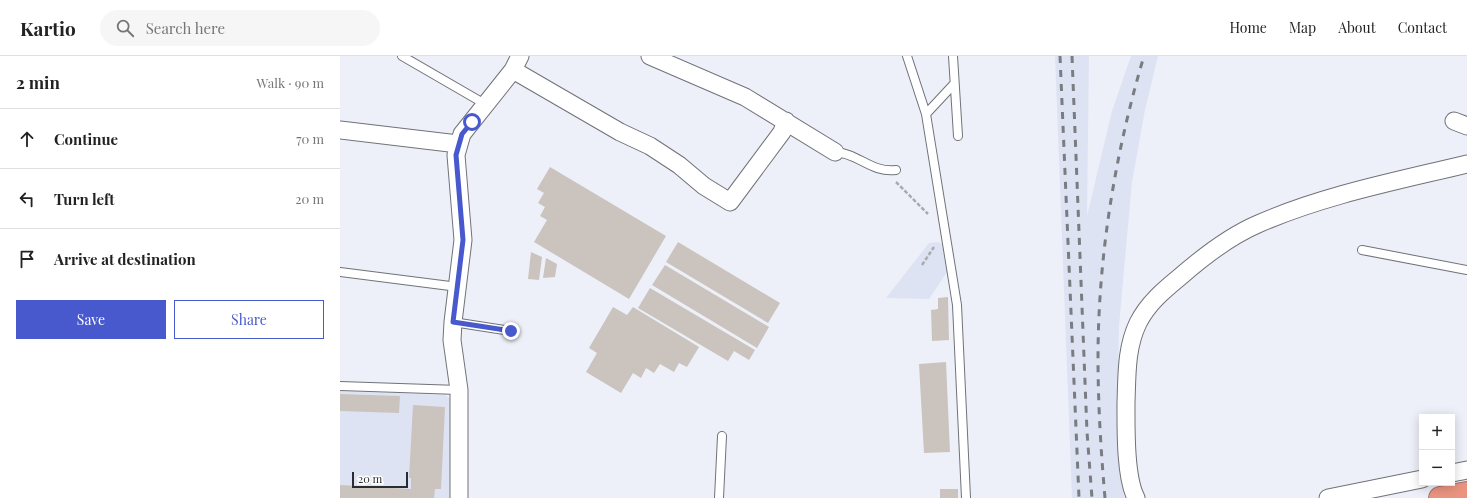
<!DOCTYPE html>
<meta charset="utf-8">
<style>
:root{--surface:#fff;--page:#f6f6f6;--text:#222;--muted:#767676;--line:#e0e0e0;--accent:#4859ce}
body{margin:0;font-family:"Playfair Display",serif;background:var(--page);color:var(--text)}
.controls{position:absolute;right:12px;bottom:12px;display:grid;overflow:hidden;border-radius:0px;box-shadow:0 2px 10px #0003}
.controls button{width:36px;height:36px;display:grid;place-items:center;padding:0;border:0;border-bottom:1px solid var(--line);background:var(--surface);color:var(--text);font:20px sans-serif}
.scale{position:absolute;left:12px;bottom:10px;width:56px;box-sizing:border-box;padding-left:4px;border:2px solid #2b2c2f;border-top:0;font-size:11px;line-height:14px;white-space:nowrap;color:#2b2c2f;-webkit-text-stroke:3px #fff;paint-order:stroke}
.stop{position:absolute;width:12px;height:12px;margin:-9px;border:3px solid #4859ce;border-radius:50%;background:#fff}
.stop.end{background:#4859ce;border-color:#fff;box-shadow:0 1px 4px #0008}
.list{margin:0;padding:0;list-style:none}
h2{display:flex;justify-content:space-between;align-items:center;height:52px;margin:0;padding:0 16px;font-size:17px}
h2 small{font-size:13px;font-weight:400;color:var(--muted)}
.list li{display:grid;grid-template-columns:26px 1fr auto;gap:12px;align-items:center;box-sizing:border-box;height:60px;padding:0 16px;border-top:1px solid var(--line)}
.list b{display:block;font-size:15px;white-space:nowrap}
.list em{font-size:13px;font-style:normal;color:var(--muted)}
.actions{display:flex;gap:8px;padding:12px 16px}
.actions a{flex:1;padding:9px 0;border:1px solid var(--accent);border-radius:0px;text-align:center;font-size:14px;color:var(--accent)}
.actions .main{background:var(--accent);color:#fff}
.icon{flex:none;width:22px;height:22px;fill:none;stroke:currentColor;stroke-width:2;stroke-linecap:round;stroke-linejoin:round}
.map{position:relative;flex:none;width:1127px;height:442px;overflow:hidden}
header{display:flex;align-items:center;gap:24px;box-sizing:border-box;height:56px;padding:0 20px;background:var(--surface);border-bottom:1px solid var(--line)}
header strong{font-size:19px}
nav{display:flex;gap:22px;margin-inline-start:auto;font-size:14px}
.search{width:280px;height:36px;background:var(--page);display:flex;align-items:center;gap:10px;box-sizing:border-box;padding:0 14px;border-radius:22px;color:var(--muted);font-size:15px}
main{display:flex}
aside{flex:1;background:var(--surface)}
.map>svg:first-child{display:block}
</style>
<header>
<strong>Kartio</strong>
<div class="search"><svg class="icon" aria-label="search" viewBox="0 0 24 24"><circle cx="10" cy="10" r="6"/><path d="M15 15l6 6"/></svg>Search here</div>
<nav><a>Home</a><a>Map</a><a>About</a><a>Contact</a></nav>
</header>
<main>
<aside>
<h2>2 min<small>Walk · 90 m</small></h2>
<ul class="list">
<li><svg class="icon" aria-label="ahead" viewBox="0 0 24 24"><path d="M12 20V5M6 11l6-6 6 6"/></svg><div><b>Continue</b></div><em>70 m</em></li>
<li><svg class="icon" aria-label="left" viewBox="0 0 24 24"><path d="M17 20v-9H6M10 6l-5 5 5 5"/></svg><div><b>Turn left</b></div><em>20 m</em></li>
<li><svg class="icon" aria-label="arrive" viewBox="0 0 24 24"><path d="M6 21V4h12l-3 4 3 4H6"/></svg><div><b>Arrive at destination</b></div></li>
</ul>
<div class="actions"><a class="main">Save</a><a>Share</a></div>
</aside>
<div class="map">
<svg width="1127" height="442" viewBox="0 0 1127 442">
<rect width="100%" height="100%" fill="#edf0f8"/>
<path fill="#dee3f3" d="M715,0H749L747,160L772,55L791,0H818L805,54L792,126L779,270L777,355L784,442H732Z
M598,186L602,188L607,216L589,243L546,242L589,187Z
M0,335L105,339L112,344V442H0Z"/>
<path fill="#cbc3be" d="M210,111L326,180L289,243L194,186L207,164L200,160L205,151L198,147L204,137L197,133Z
M338,186L440,247L428,267L326,206Z
M191,196L202,201L199,224L188,223Z
M206,202L217,208L215,221L203,222Z
M325,209L429,271L417,292L312,229Z
M310,232L415,294L409,304L394,295L388,305L298,252Z
M608,241L609,284L592,285L591,254L598,253V242Z
M273,251L287,259L293,251L359,291L347,311L339,307L334,316L320,308L314,317L306,312L301,322L293,317L281,337L246,316L257,297L249,292Z
M606,306L610,396L584,397L579,308Z
M0,338L60,340L59,357L0,355Z
M73,349L105,351L101,433H95L94,442H0V429L71,433V422H69Z
M600,433H618V442H600Z"/>
<g fill="none" stroke-linecap="round" stroke-linejoin="round">
<g stroke="#707279" stroke-width="10">
<path id="lane" d="M62,0L145,48
M567,0L586,58L617,249L626,442
M613,0L618,80
M586,58L614,28
M495,96C518,97 531,117 556,114
M1022,194L1127,214
M0,216L118,231
M113,266L171,275
M0,330L119,334
M379,442L382,380"/>
</g>
<g stroke="#707279" stroke-width="19">
<path id="street" d="M310,0L405,41L495,96
M173,14L280,76L310,90L339,109L364,130L390,146L442,76L446,65
M1114,65L1127,70
M0,74L118,88
M1112,417L1127,414
M119,442V334L112,284L113,266L123,184L116,99L122,78L173,14L180,0
M796,442C785,421 786,371 786,347C787,319 786,292 798,267C808,247 824,234 841,220C864,200 890,180 918,168C984,139 1057,125 1127,108
M988,442L1082,423"/>
</g>
<g stroke="#a77064" stroke-width="24">
<path id="highway" d="M1100,442L1127,437"/>
</g>
<path stroke="#a9abb1" stroke-width="2.5" stroke-dasharray="4 2" stroke-linecap="butt" d="M556,126L588,158
M582,209L594,191"/>
<use href="#lane" stroke="#fff" stroke-width="8"/>
<use href="#street" stroke="#fff" stroke-width="17"/>
<use href="#highway" stroke="#ea9480" stroke-width="22"/>
<path stroke="#7a7c81" stroke-width="3" stroke-dasharray="7 7" stroke-linecap="butt" d="M720,0L739,442
M732,0L747,376L752,442
M765,442C761,396 758,349 758,302C758,201 775,97 804,0"/>
</g>
<g fill="none" stroke-linecap="round" stroke-linejoin="round">
<path stroke="#4859ce" stroke-width="5" d="M132,66L122,78L116,99L123,184L113,266L171,275"/>
</g>
</svg>
<div class="controls">
<button>+</button>
<button>−</button>
</div>
<div class="scale">20 m</div>
<div class="stop" style="left:132px;top:66px"></div>
<div class="stop end" style="left:171px;top:275px"></div>
</div>
</main>
